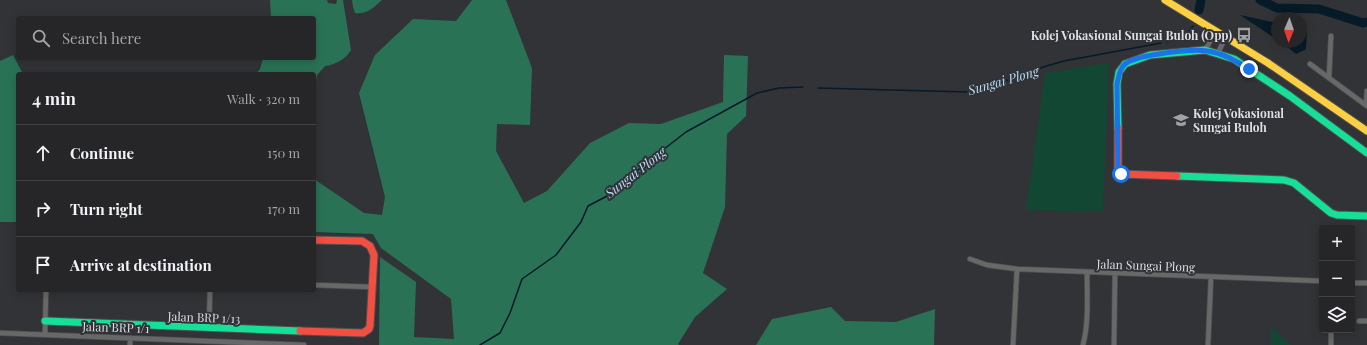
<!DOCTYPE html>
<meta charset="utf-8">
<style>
:root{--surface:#262628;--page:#2e2e30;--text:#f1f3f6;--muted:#a4a5a8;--line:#424345}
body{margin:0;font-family:"Playfair Display",serif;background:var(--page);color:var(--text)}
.controls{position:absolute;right:12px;bottom:12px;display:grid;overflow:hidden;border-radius:4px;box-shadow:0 2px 10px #0003}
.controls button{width:36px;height:36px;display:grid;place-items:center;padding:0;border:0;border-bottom:1px solid var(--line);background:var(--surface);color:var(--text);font:20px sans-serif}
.compass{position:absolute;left:1271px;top:12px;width:36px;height:36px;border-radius:50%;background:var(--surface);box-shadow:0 2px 10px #0003;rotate:182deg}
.stop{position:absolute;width:12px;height:12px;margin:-9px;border:3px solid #1a73e8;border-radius:50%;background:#fff}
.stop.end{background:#1a73e8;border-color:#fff;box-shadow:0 1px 4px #0008}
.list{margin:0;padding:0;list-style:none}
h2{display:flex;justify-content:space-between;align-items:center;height:52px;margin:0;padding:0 16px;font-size:17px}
h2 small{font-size:13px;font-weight:400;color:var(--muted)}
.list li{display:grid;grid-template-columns:26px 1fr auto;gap:12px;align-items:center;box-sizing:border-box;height:56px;padding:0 16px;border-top:1px solid var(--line)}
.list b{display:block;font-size:15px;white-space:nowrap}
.list em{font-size:13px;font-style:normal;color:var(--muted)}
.icon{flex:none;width:22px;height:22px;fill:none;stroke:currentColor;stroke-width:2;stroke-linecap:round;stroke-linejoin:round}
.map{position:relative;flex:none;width:1367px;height:345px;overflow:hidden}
.search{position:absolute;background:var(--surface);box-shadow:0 2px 10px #0003;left:16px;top:16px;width:300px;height:44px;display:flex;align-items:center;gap:10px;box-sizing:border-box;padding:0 14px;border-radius:4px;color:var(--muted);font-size:15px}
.panel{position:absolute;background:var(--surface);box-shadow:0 2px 10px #0003;left:16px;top:72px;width:300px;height:220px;border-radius:4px}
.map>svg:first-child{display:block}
</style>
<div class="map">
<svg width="1367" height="345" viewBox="0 0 1367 345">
<rect width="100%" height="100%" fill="#323336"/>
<path fill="#124733" d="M1109,63L1103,212L1026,210L1045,73Z
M1271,327L1291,345H1271Z"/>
<path fill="#2a7256" d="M270,0H327L328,3L336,4L337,0H343L351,50C346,59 335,65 325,66L317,75L314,92V74H256L260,69L263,58H314V18H271Z
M352,0H382C374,7 367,15 355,13L353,7Z
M472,0H506L532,68L530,125L497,124L496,151L524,203L547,191L590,143L629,123L661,124L723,102L724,55L748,56L746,116L727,134L725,207L703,273L727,289L695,317L678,344L679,345H379L380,257L416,282L414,337L454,339L451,299L381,248L373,234L314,232V179L364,213L382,215L385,197L359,93L375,55L413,19L456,21Z
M13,55L22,72L25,74H18V222H0V61Z
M831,307L845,321L896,322L935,309L934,345H756L772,319Z"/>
<path fill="#061b27" d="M1240,15L1277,23V40L1276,39Z
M1301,26L1307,31L1306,48L1305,50L1296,54L1285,45L1286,42H1301Z"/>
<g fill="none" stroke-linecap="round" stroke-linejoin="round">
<path stroke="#061b27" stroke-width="1.5" d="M1167,42L1183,38L1193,26
M818,88L968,92L995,85L1046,66L1064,61L1161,43
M480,345L500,333L510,313L522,279L556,255L581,222L588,206L609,195L627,181L641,167L686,132L757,93L779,88L803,87"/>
<path stroke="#061b27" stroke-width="9" d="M1260,0L1277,8L1319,9L1363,23L1367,22
M1199,10L1201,0"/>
<g stroke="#4e4f51" stroke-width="6">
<path id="street" d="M1205,50L1216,31
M1218,53L1226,36
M1310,64L1367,106
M1329,78L1331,36
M1366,105L1367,91
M970,259L987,265L1017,269L1322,281
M1352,283H1367
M314,285L372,287
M1359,321H1367
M209,328L210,290
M0,333L304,345
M45,334L46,290
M130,338V345
M1013,345L1017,269
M1083,345C1089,322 1087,296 1087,272
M1114,345L1115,273
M1208,345L1211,277
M1331,345V330"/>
</g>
<g stroke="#4e4f51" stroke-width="9">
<path id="fast" d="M1118,128L1117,84L1119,72L1125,64L1150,55L1205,50L1234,59L1290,96L1367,153
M1177,176L1284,180L1294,183L1331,213L1337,215L1367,216
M45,321L300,331"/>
</g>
<g stroke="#4e4f51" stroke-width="9">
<path id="slow" d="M1165,0L1268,63L1367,131"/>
</g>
<g stroke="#4e4f51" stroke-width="9">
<path id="jam" d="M1118,128V168L1121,174L1177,176
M300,331L363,333L369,329L370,326L374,255L370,246L362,241L314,240"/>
</g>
<use href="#street" stroke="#696868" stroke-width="4.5"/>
<use href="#fast" stroke="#16e098" stroke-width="7"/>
<use href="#slow" stroke="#ffcf43" stroke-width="7"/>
<use href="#jam" stroke="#f24e42" stroke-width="7"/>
</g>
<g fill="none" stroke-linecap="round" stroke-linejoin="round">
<path stroke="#1a73e8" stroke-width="5" d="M1121,174L1118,168L1117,84C1119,77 1119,69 1125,64C1136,55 1193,48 1207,51C1223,53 1236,61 1249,69"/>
</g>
<defs>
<g id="bus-bare" transform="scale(1.2)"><path d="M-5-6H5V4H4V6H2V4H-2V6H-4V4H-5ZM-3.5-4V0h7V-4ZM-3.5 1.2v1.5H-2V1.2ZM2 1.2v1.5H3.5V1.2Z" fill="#a2a3a6" stroke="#303238" stroke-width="2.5" paint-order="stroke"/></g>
<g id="university-bare" transform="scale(1.2)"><path d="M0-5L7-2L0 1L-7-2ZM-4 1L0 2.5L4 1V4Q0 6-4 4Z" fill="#a2a3a6" stroke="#303238" stroke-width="2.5" paint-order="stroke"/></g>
</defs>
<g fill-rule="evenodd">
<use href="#bus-bare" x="1244" y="35"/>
<use href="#university-bare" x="1181" y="120"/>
</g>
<g text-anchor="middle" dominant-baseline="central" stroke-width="4" stroke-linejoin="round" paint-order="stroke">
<g font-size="12" font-weight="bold" fill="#dedfe3" stroke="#303238" text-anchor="end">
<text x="1232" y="35">Kolej Vokasional Sungai Buloh (Opp)</text>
<text x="1193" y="113" text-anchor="start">Kolej Vokasional<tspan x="1193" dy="14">Sungai Buloh</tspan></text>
</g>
<g font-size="12" fill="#dedfe3" stroke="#303238">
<text transform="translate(1146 265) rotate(2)">Jalan Sungai Plong</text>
<text transform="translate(204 317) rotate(2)">Jalan BRP 1/13</text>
<text transform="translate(116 327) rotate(2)">Jalan BRP 1/1</text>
</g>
<g font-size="13" font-style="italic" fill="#b8def4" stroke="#303238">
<text transform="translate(1003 80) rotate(-16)">Sungai Plong</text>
<text transform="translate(635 172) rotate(-38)">Sungai Plong</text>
</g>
</g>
</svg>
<div class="controls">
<button>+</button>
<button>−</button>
<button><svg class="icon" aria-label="layers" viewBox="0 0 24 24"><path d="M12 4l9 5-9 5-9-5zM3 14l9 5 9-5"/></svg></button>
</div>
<svg class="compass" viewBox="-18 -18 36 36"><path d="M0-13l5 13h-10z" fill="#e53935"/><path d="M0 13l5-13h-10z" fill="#a4a5a8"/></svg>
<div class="stop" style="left:1121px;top:174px"></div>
<div class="stop end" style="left:1249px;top:69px"></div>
<div class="search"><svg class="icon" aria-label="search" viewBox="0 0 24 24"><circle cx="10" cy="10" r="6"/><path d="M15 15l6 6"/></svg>Search here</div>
<section class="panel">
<h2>4 min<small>Walk · 320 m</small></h2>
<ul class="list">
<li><svg class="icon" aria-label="ahead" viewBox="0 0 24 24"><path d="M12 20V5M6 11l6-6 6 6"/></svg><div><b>Continue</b></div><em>150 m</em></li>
<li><svg class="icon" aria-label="right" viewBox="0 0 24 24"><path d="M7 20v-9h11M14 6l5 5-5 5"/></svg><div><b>Turn right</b></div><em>170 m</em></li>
<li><svg class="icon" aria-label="arrive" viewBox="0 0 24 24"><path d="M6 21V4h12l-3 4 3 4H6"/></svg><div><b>Arrive at destination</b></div></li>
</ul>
</section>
</div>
